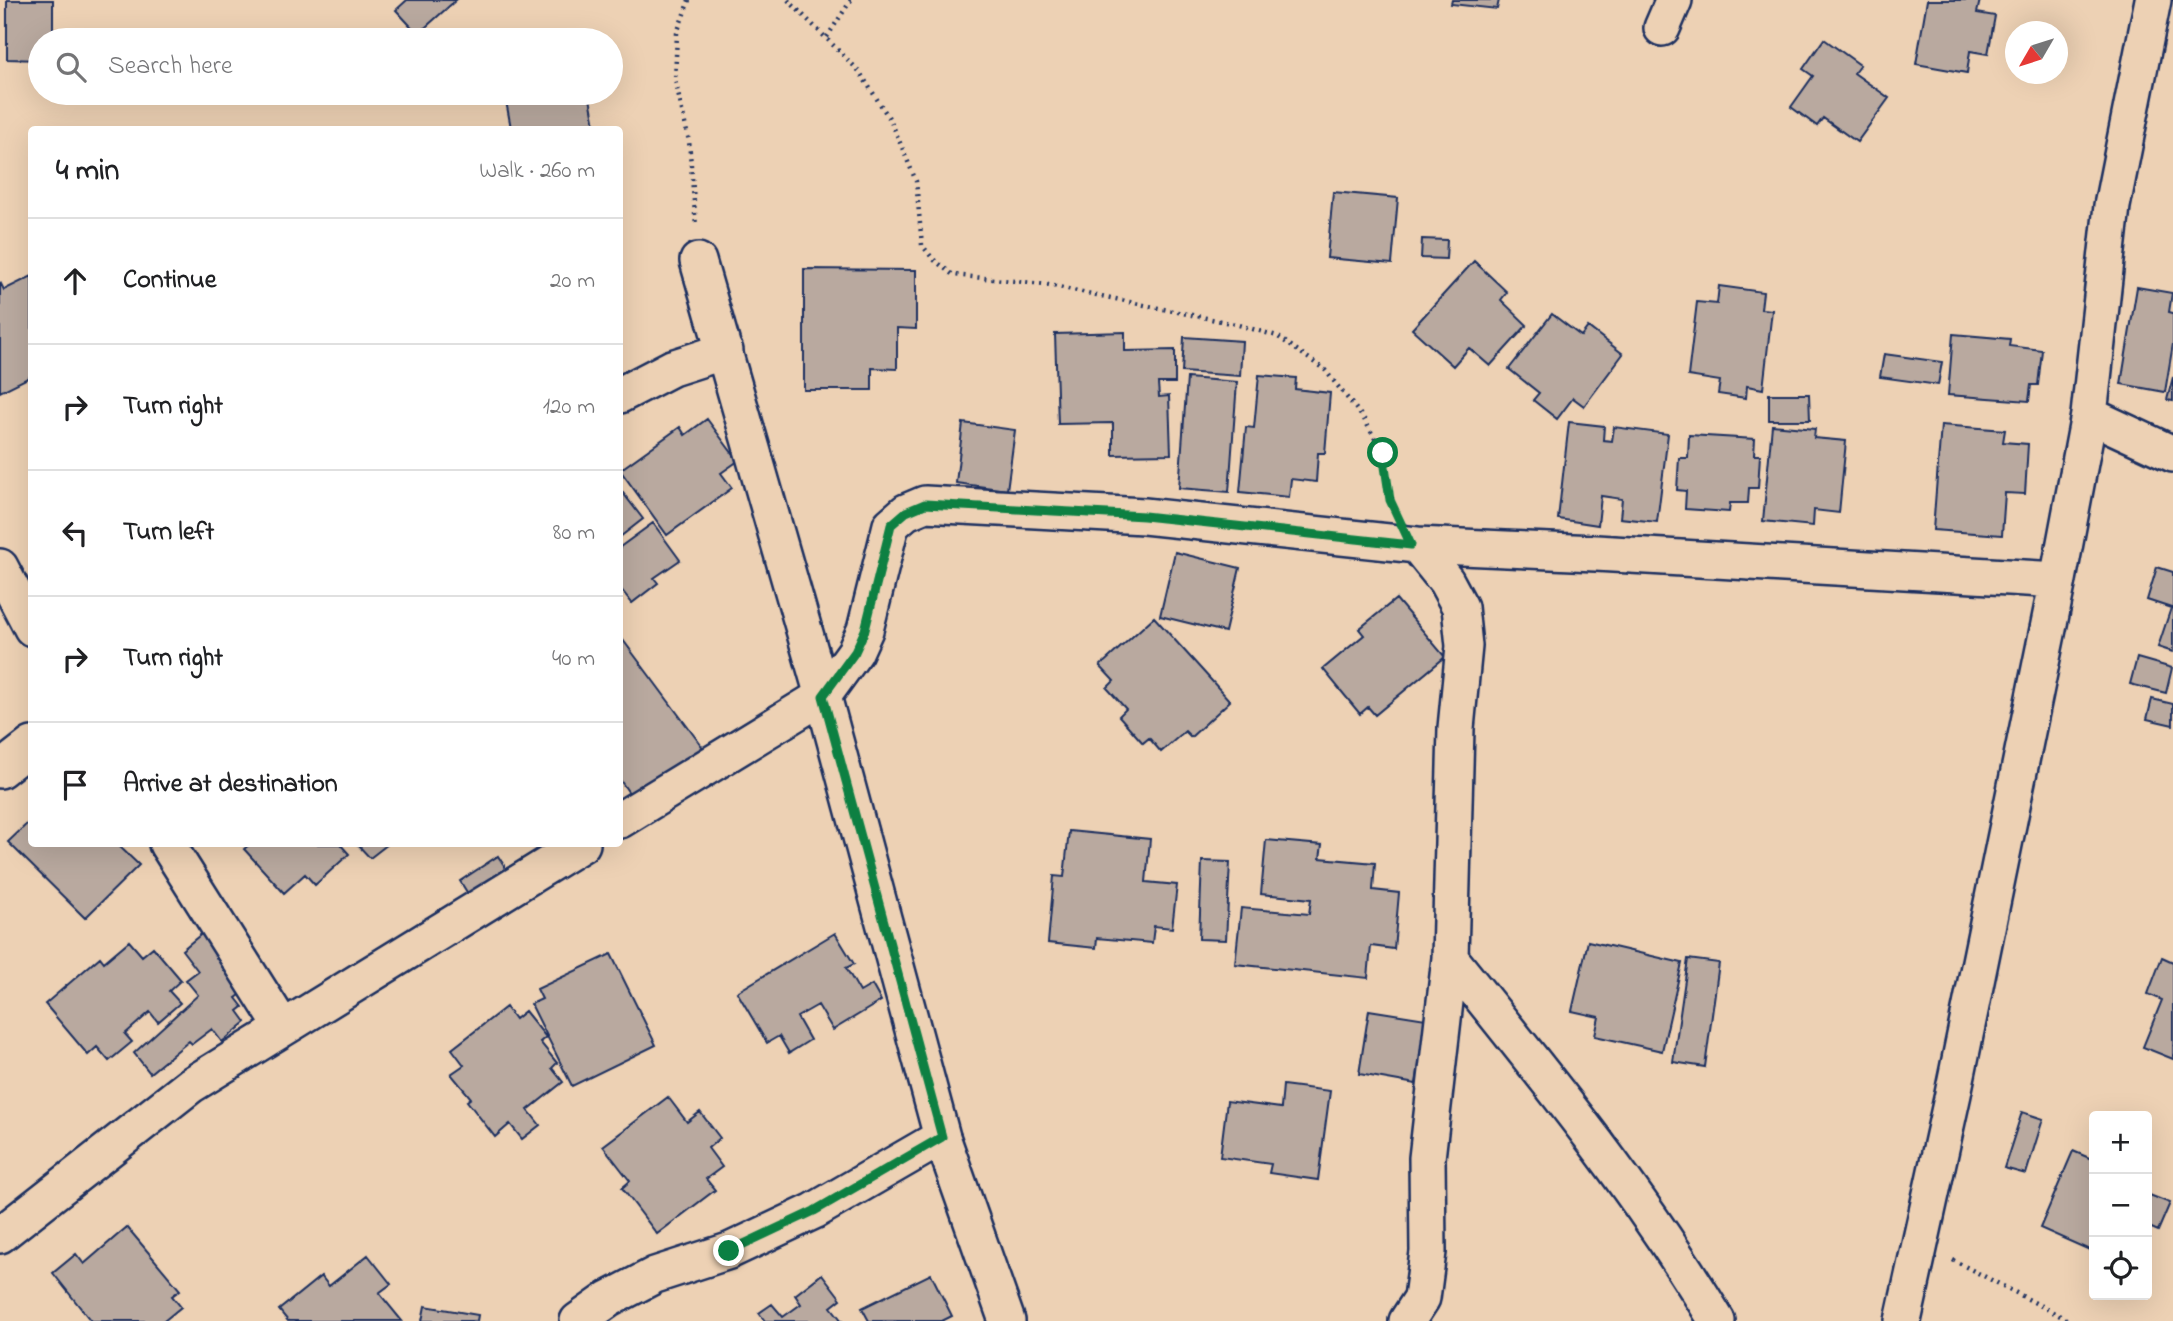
<!DOCTYPE html>
<meta charset="utf-8">
<style>
:root{--surface:#fff;--page:#f2f2f2;--text:#202124;--muted:#757577;--line:#e0e0e0}
body{margin:0;font-family:"Indie Flower",sans-serif;background:var(--page);color:var(--text)}
.controls{position:absolute;right:21px;bottom:21px;display:grid;overflow:hidden;border-radius:7px;box-shadow:0 7px 28px #0002}
.controls button{width:63px;height:63px;display:grid;place-items:center;padding:0;border:0;border-bottom:2px solid var(--line);background:var(--surface);color:var(--text);font:35px sans-serif}
.compass{position:absolute;left:2005px;top:21px;width:63px;height:63px;border-radius:50%;background:var(--surface);box-shadow:0 7px 28px #0002;rotate:231deg}
.stop{position:absolute;width:21px;height:21px;margin:-16px;border:5px solid #0b8043;border-radius:50%;background:#fff}
.stop.end{background:#0b8043;border-color:#fff;box-shadow:0 2px 7px #0008}
.list{margin:0;padding:0;list-style:none}
h2{display:flex;justify-content:space-between;align-items:center;height:91px;margin:0;padding:0 28px;font-size:30px}
h2 small{font-size:23px;font-weight:400;color:var(--muted)}
.list li{display:grid;grid-template-columns:46px 1fr auto;gap:21px;align-items:center;box-sizing:border-box;height:126px;padding:0 28px;border-top:2px solid var(--line)}
.list b{display:block;font-size:26px;white-space:nowrap}
.list em{font-size:23px;font-style:normal;color:var(--muted)}
.icon{flex:none;width:38px;height:38px;fill:none;stroke:currentColor;stroke-width:2;stroke-linecap:round;stroke-linejoin:round}
.map{position:relative;flex:none;width:2173px;height:1321px;overflow:hidden}
.search{position:absolute;background:var(--surface);box-shadow:0 7px 28px #0002;left:28px;top:28px;width:595px;height:77px;display:flex;align-items:center;gap:18px;box-sizing:border-box;padding:0 24px;border-radius:38px;color:var(--muted);font-size:26px}
.panel{position:absolute;background:var(--surface);box-shadow:0 7px 28px #0002;left:28px;top:126px;width:595px;height:721px;border-radius:7px}
.map>svg:first-child{display:block}
</style>
<div class="map">
<svg width="2173" height="1321" viewBox="0 0 2173 1321">
<rect width="100%" height="100%" fill="#edd1b4"/>
<filter id="ink" filterUnits="userSpaceOnUse"><feTurbulence type="fractalNoise" baseFrequency=".0143" numOctaves="2"/><feDisplacementMap in="SourceGraphic" scale="14" xChannelSelector="R" yChannelSelector="G"/><feConvolveMatrix kernelMatrix="1 2 1 2 8 2 1 2 1" color-interpolation-filters="sRGB"/></filter>
<g filter="url(#ink)">
<path fill="#b9a99f" stroke="#1b2f5e" stroke-width="2" d="M7,0H53V40H40V60L7,59Z
M407,0H456L418,34L396,10Z
M1452,0H1499L1497,9L1451,4Z
M1927,0H1980L1977,13L1995,16L1988,54L1970,51L1967,73L1916,64Z
M1824,39L1860,65L1854,73L1889,98L1857,142L1823,118L1817,126L1791,107L1813,76L1803,69Z
M561,93H589L596,130L511,128L506,101Z
M1333,192L1398,198L1392,264L1327,258Z
M1422,239L1447,240L1446,259L1421,258Z
M1474,261L1507,292L1501,300L1527,325L1490,366L1469,348L1453,366L1412,329Z
M804,269L916,270V329L897,328V369L872,368V390H804Z
M32,276V376L0,392V282L4,290Z
M1719,286L1763,292L1761,309L1772,310L1763,389L1747,386L1746,398L1718,394L1720,381L1688,376L1697,302L1717,304Z
M2137,287L2172,293L2169,312L2173,313V344L2165,392L2121,384Z
M1552,314L1581,336L1588,327L1623,354L1584,406L1573,398L1557,419L1533,400L1539,393L1509,369Z
M1125,332V351L1175,350V383H1158L1159,397L1169,396L1171,454L1113,455V423L1058,424L1055,334Z
M1953,334L2010,339L2009,346L2042,350L2038,385H2031L2029,401L1948,395Z
M1184,337L1242,341L1240,376L1182,372Z
M1884,354L1942,362L1938,385L1880,377Z
M1259,375L1296,378L1295,389L1330,393L1325,453H1318L1316,482L1291,479L1289,497L1240,492L1246,427L1254,428Z
M2173,377V401L2167,400Z
M1187,378L1237,382L1229,492L1179,488Z
M1769,394H1809L1810,420H1769Z
M707,419L738,461L721,473L732,488L667,535L620,470L680,427L685,435Z
M1569,422L1604,426L1603,440L1612,441L1614,427L1668,434L1657,522L1620,518L1622,499L1601,496L1598,525L1558,519Z
M963,423L1015,430L1007,490L956,483Z
M1772,425L1815,429L1814,438L1846,441L1839,513L1814,510L1813,526L1763,521Z
M1941,425L2005,430L2003,442L2028,444L2025,494L2005,493L2002,535L1933,530Z
M1689,435L1755,439L1754,455H1760L1758,488H1749L1748,503H1730L1729,512L1685,509L1686,491L1677,490L1679,458H1688Z
M620,489L643,519L620,537Z
M653,523L680,560L654,578L658,583L632,603L620,588V547Z
M1175,552L1240,568L1225,632L1160,616Z
M2157,567L2173,572V652L2158,647L2171,608L2147,600Z
M1396,599L1445,657L1375,715L1368,707L1360,714L1323,669L1364,635L1359,629Z
M1154,617L1230,701L1191,737L1185,731L1161,752L1149,738L1143,743L1119,716L1126,709L1107,688L1114,681L1100,666Z
M620,636L704,749L634,800L620,780Z
M2137,658L2172,668L2166,693L2130,684Z
M2152,699L2173,704V725L2147,719Z
M32,819V844H117L139,865L85,918L8,842Z
M1069,831L1150,839L1146,882L1177,885L1172,928L1154,926L1152,943L1097,938L1096,948L1048,943L1054,876L1064,877Z
M1266,840L1322,845L1320,858L1375,863L1373,890L1399,893L1394,949L1371,946L1368,978L1235,964L1241,908L1309,914L1311,899L1261,894Z
M250,844H340L349,854L315,885L305,874L284,893L244,849Z
M357,844H388L370,858Z
M498,856L509,873L470,897L460,881Z
M1202,861L1230,862L1226,940L1199,939Z
M205,931L247,990L236,998L243,1007L238,1011L246,1022L222,1042L212,1029L192,1044L189,1041L150,1073L134,1053L198,995L186,980L198,971L182,950Z
M835,933L854,964L846,968L860,992L872,985L881,1001L833,1030L818,1005L797,1017L810,1040L789,1053L779,1036L767,1043L737,992Z
M129,941L142,956L153,947L181,980L169,991L180,1003L158,1022L150,1012L125,1034L132,1042L109,1061L97,1047L88,1055L45,1004L100,957L104,962Z
M1588,941L1682,963L1662,1051L1595,1036L1599,1017L1572,1011Z
M611,954L656,1045L572,1086L531,1004L542,999L537,989Z
M2162,957L2173,962V1059L2143,1047L2162,1000L2148,994Z
M1688,959L1719,963L1705,1067L1673,1062Z
M506,1007L515,1019L525,1011L546,1037L540,1042L557,1063L552,1068L563,1082L528,1110L540,1125L522,1139L510,1124L495,1137L467,1101L471,1098L451,1074L464,1065L452,1049Z
M1369,1010L1426,1019L1416,1084L1359,1074Z
M1283,1085L1330,1091L1318,1180L1269,1173L1271,1164L1220,1157L1227,1101L1281,1108Z
M668,1097L687,1122L700,1112L720,1138L708,1148L722,1167L706,1179L715,1190L657,1234L622,1188L630,1181L603,1146Z
M2022,1112L2043,1119L2026,1174L2004,1168Z
M2073,1151L2094,1160V1252L2040,1228Z
M2147,1194L2170,1203L2158,1231L2147,1226Z
M127,1227L180,1290L172,1296L181,1307L164,1321H91L53,1273L76,1254L84,1264Z
M368,1255L391,1284L379,1293L402,1321H288L279,1310L321,1276L329,1286Z
M822,1274L841,1299L831,1307L842,1321H765L759,1313L772,1304L783,1317L801,1304L795,1295Z
M931,1274L952,1316L942,1321H869L862,1308Z
M425,1306L478,1315L477,1321H422Z"/>
<g fill="none" stroke-linecap="round" stroke-linejoin="round">
<g stroke="#1b2f5e" stroke-width="40">
<path id="minor" d="M1662,28L1674,0
M698,261L823,696L942,1137L1007,1321
M620,395L672,368L725,351
M2089,415L2173,454
M0,567L32,628
M0,770L32,745
M620,820L823,696L855,652L865,630L891,525L906,512L925,504L1144,516L1417,545L1596,553L2058,580
M167,844L283,1028
M1450,958C1545,1076 1639,1191 1717,1321
M0,1235L191,1085L582,844
M578,1321L609,1299L655,1275L729,1251L814,1211L942,1137
M1407,1321L1422,1298L1428,1252L1427,1158L1450,958L1456,728L1464,646L1460,607L1446,581L1417,545
M1903,1321L1953,1094L2058,580L2089,415L2112,206L2153,0"/>
</g>
<path stroke="#1b2f5e" stroke-width="4.5" stroke-dasharray="2 5" stroke-linecap="butt" d="M689,0L677,33L675,80L689,141L696,226
M788,0L859,71L891,121L916,181L922,245L933,259L953,275L1044,284L1235,324L1277,336L1325,370L1364,419L1383,453L1393,506
M827,37L851,0
M1953,1260L2070,1321"/>
<use href="#minor" stroke="#edd1b4" stroke-width="35"/>
</g>
</g>
<g fill="none" stroke-linecap="round" stroke-linejoin="round" filter="url(#ink)">
<path stroke="#0b8043" stroke-width="9" d="M729,1251L814,1211L942,1137L823,696L855,652L865,630L891,525L906,512L925,504L1144,516L1411,545L1390,500L1383,453"/>
</g>
</svg>
<div class="controls">
<button>+</button>
<button>−</button>
<button><svg class="icon" aria-label="locate" viewBox="0 0 24 24"><circle cx="12" cy="12" r="6"/><path d="M12 2v4M12 18v4M2 12h4M18 12h4"/></svg></button>
</div>
<svg class="compass" viewBox="-18 -18 36 36"><path d="M0-13l5 13h-10z" fill="#e53935"/><path d="M0 13l5-13h-10z" fill="#757577"/></svg>
<div class="stop" style="left:1383px;top:453px"></div>
<div class="stop end" style="left:729px;top:1251px"></div>
<div class="search"><svg class="icon" aria-label="search" viewBox="0 0 24 24"><circle cx="10" cy="10" r="6"/><path d="M15 15l6 6"/></svg>Search here</div>
<section class="panel">
<h2>4 min<small>Walk · 260 m</small></h2>
<ul class="list">
<li><svg class="icon" aria-label="ahead" viewBox="0 0 24 24"><path d="M12 20V5M6 11l6-6 6 6"/></svg><div><b>Continue</b></div><em>20 m</em></li>
<li><svg class="icon" aria-label="right" viewBox="0 0 24 24"><path d="M7 20v-9h11M14 6l5 5-5 5"/></svg><div><b>Turn right</b></div><em>120 m</em></li>
<li><svg class="icon" aria-label="left" viewBox="0 0 24 24"><path d="M17 20v-9H6M10 6l-5 5 5 5"/></svg><div><b>Turn left</b></div><em>80 m</em></li>
<li><svg class="icon" aria-label="right" viewBox="0 0 24 24"><path d="M7 20v-9h11M14 6l5 5-5 5"/></svg><div><b>Turn right</b></div><em>40 m</em></li>
<li><svg class="icon" aria-label="arrive" viewBox="0 0 24 24"><path d="M6 21V4h12l-3 4 3 4H6"/></svg><div><b>Arrive at destination</b></div></li>
</ul>
</section>
</div>
